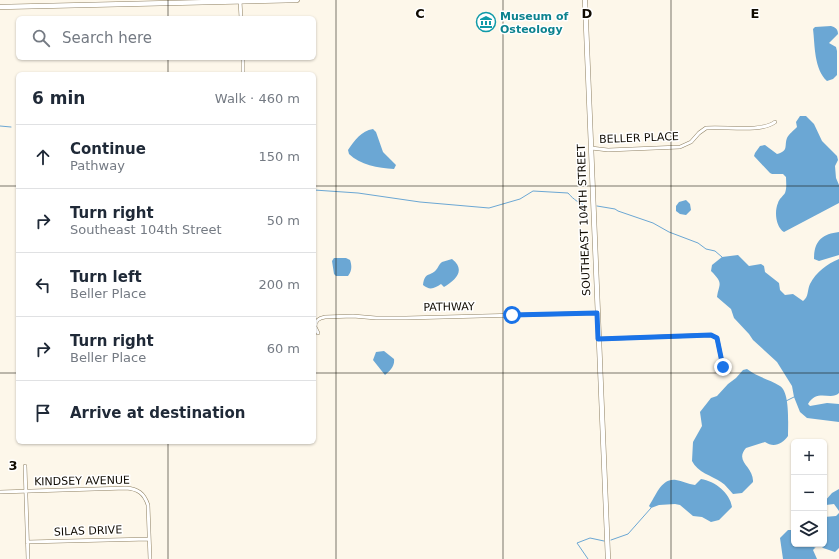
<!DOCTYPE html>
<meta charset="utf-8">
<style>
:root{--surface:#fff;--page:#f6f6f7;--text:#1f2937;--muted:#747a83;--line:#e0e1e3}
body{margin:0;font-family:"DejaVu Sans",sans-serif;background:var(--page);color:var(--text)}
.controls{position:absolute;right:12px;bottom:12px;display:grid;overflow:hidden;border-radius:6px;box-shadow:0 1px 3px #0004}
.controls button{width:36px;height:36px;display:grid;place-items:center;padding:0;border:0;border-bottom:1px solid var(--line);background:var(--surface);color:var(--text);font:20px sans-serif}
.stop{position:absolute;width:12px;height:12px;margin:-9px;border:3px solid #1a73e8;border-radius:50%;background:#fff}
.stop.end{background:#1a73e8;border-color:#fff;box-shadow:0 1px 4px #0008}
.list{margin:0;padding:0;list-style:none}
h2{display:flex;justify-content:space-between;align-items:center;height:52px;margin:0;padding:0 16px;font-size:17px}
h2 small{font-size:13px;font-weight:400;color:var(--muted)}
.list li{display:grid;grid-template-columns:26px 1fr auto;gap:12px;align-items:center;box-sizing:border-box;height:64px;padding:0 16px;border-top:1px solid var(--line)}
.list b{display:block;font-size:15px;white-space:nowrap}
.list p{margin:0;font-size:13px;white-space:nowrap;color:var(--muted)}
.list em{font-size:13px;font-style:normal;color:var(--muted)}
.icon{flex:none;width:22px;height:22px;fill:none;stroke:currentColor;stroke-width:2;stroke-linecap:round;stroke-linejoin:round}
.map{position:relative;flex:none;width:839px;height:559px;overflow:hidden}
.search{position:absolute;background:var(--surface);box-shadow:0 1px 3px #0004;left:16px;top:16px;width:300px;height:44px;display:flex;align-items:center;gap:10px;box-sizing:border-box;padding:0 14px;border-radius:6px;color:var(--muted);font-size:15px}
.panel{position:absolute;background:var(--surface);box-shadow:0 1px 3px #0004;left:16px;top:72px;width:300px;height:372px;border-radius:6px}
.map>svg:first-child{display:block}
</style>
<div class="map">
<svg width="839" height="559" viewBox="0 0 839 559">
<rect width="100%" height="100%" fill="#fdf7ea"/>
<path fill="#6ba7d4" d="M831,26C835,27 838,29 838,34L829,43L836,47L837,51V75L833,79L827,81C814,69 815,46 813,29L815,27Z
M800,116H806L814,124L822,141L837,156L838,160L835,166L836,178L839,185V203L784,232C776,227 774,212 778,203C779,199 783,196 785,193C787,188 786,182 786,177L783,174H772L770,173L754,156L755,153L760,146L765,145L777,154C789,151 784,146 787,138C789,134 794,130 797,127L796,122Z
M373,129L376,132L383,152L396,165L394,169C378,168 360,165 349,154L348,150C355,140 361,131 373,129Z
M686,200L690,204L691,210L686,215L680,214L676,211V206L679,202Z
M839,232V255L819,261L814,259C814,241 822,234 839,232Z
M738,255L749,266L761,264L764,266L765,272L779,283L780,290L785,295L793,294L803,301C809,297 807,290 810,284C816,272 827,264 839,259V393C831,401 817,388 808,404L810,406L827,403L839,404V422L807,418L800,412L794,397L792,386L777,362L753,340L749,334L734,318L731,309L717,297C719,283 724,284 711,271L712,265L722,257Z
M334,258H346L350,260C352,266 352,271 348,276H336L334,274L332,261Z
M452,259C466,270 456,280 444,287L441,284C435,288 430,291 423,285C425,271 430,277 436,270C438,268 439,264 442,262Z
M384,351L394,359C395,366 390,371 385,375L373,360L376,352Z
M747,369C757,377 769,379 780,386C790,392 788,424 788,436C782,444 774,448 765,442L746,448C734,462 754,466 753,482L742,493L733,494C729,490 726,485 721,482C712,476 697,472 692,461L693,442L702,426L700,412L711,398L717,396L728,384L736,378L743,370Z
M701,479C715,481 730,493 732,507L719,520L711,522L702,517L693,516L680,505L675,504L659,505L651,508L649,506C656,496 661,478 676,480C682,481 688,484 695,485Z
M839,489V511L834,504L826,505L824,502L832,493Z
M839,513V548L835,552L823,548L819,544H824V517L836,516Z
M788,530H794V544H812L815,548L813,550L817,559H783L780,538Z"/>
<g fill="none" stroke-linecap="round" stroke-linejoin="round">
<path stroke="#6ba7d4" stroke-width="1" d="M0,126L11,127
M314,190L358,193L420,202L489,208L520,199L533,191L568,193C574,200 579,203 587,206
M597,206L615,209L618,211L653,223L669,232L698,243L706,249L715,251L722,257
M786,401L794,397
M611,540L628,534L651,508
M815,547L821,544
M588,559L577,543L590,538L604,541"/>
<g stroke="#8f8163" stroke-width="4">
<path id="street" d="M240,1L241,18
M243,58V74
M591,148L608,150L680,147L691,142L699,133L706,128C725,126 760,133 775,122
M318,333L315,327C315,320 319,318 325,317L353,316L376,318H406L597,313
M598,339L711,335L717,338L723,367
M25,466L28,559
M0,492L126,488C138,489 144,493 148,505L150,559
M27,542L149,539"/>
</g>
<g stroke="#8f8163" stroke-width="5.5">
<path id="secondary" d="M585,0L608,559
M0,7L297,0"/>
</g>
<use href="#street" stroke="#fff" stroke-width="3"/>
<use href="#secondary" stroke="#fff" stroke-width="4.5"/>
</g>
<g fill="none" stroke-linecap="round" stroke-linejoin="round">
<path stroke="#1a73e8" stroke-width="5" d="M512,315L597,313L598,339L711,335L717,338L723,367"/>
</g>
<path fill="none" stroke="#100b02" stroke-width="1" stroke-opacity="0.55" d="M168,0V18M336,0V559M503,0V559M671,0V559M168,58V74M0,186H18M314,186H839M0,373H18M314,373H839M168,442V559"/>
<defs>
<g id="museum-ring" transform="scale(1)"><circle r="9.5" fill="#fff" stroke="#0f9aa8" stroke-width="1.5"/><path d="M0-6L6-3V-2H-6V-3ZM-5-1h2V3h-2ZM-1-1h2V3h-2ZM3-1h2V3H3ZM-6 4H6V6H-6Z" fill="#0f9aa8"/></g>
</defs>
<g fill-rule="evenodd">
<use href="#museum-ring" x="486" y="22"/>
</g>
<g text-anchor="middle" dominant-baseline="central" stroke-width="3" stroke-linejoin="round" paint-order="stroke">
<g font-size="11" font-weight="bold" fill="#0d838f" stroke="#fff" text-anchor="start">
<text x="500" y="16">Museum of<tspan x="500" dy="13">Osteology</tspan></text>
</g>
<g font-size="11" fill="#100b02" stroke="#fff">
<text transform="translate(639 138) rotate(-2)">BELLER PLACE</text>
<text transform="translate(584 220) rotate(-92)">SOUTHEAST 104TH STREET</text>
<text transform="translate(449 307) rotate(-1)">PATHWAY</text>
<text transform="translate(82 481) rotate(-1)">KINDSEY AVENUE</text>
<text transform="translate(88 531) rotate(-2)">SILAS DRIVE</text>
</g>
</g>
<g font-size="13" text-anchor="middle" font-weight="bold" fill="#100b02" stroke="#fff" stroke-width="3" stroke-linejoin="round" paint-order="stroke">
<text x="420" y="18">C</text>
<text x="587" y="18">D</text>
<text x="755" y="18">E</text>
<text x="13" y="470">3</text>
</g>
</svg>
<div class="controls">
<button>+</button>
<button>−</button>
<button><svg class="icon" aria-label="layers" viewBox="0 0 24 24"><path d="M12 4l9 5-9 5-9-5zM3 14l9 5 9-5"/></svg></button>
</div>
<div class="stop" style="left:512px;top:315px"></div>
<div class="stop end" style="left:723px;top:367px"></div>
<div class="search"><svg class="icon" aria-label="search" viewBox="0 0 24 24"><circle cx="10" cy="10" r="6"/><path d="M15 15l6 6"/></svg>Search here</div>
<section class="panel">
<h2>6 min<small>Walk · 460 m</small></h2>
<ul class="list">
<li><svg class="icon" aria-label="ahead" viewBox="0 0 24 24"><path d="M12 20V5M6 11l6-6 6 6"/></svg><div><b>Continue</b><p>Pathway</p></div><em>150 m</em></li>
<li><svg class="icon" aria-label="right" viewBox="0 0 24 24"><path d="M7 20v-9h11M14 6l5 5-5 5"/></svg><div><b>Turn right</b><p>Southeast 104th Street</p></div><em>50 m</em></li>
<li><svg class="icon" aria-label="left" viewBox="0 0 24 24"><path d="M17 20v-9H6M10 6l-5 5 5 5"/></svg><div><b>Turn left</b><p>Beller Place</p></div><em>200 m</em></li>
<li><svg class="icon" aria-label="right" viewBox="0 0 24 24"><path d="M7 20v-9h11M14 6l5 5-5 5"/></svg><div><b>Turn right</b><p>Beller Place</p></div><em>60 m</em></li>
<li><svg class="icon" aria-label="arrive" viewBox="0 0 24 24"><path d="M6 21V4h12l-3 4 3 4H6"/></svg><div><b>Arrive at destination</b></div></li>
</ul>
</section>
</div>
